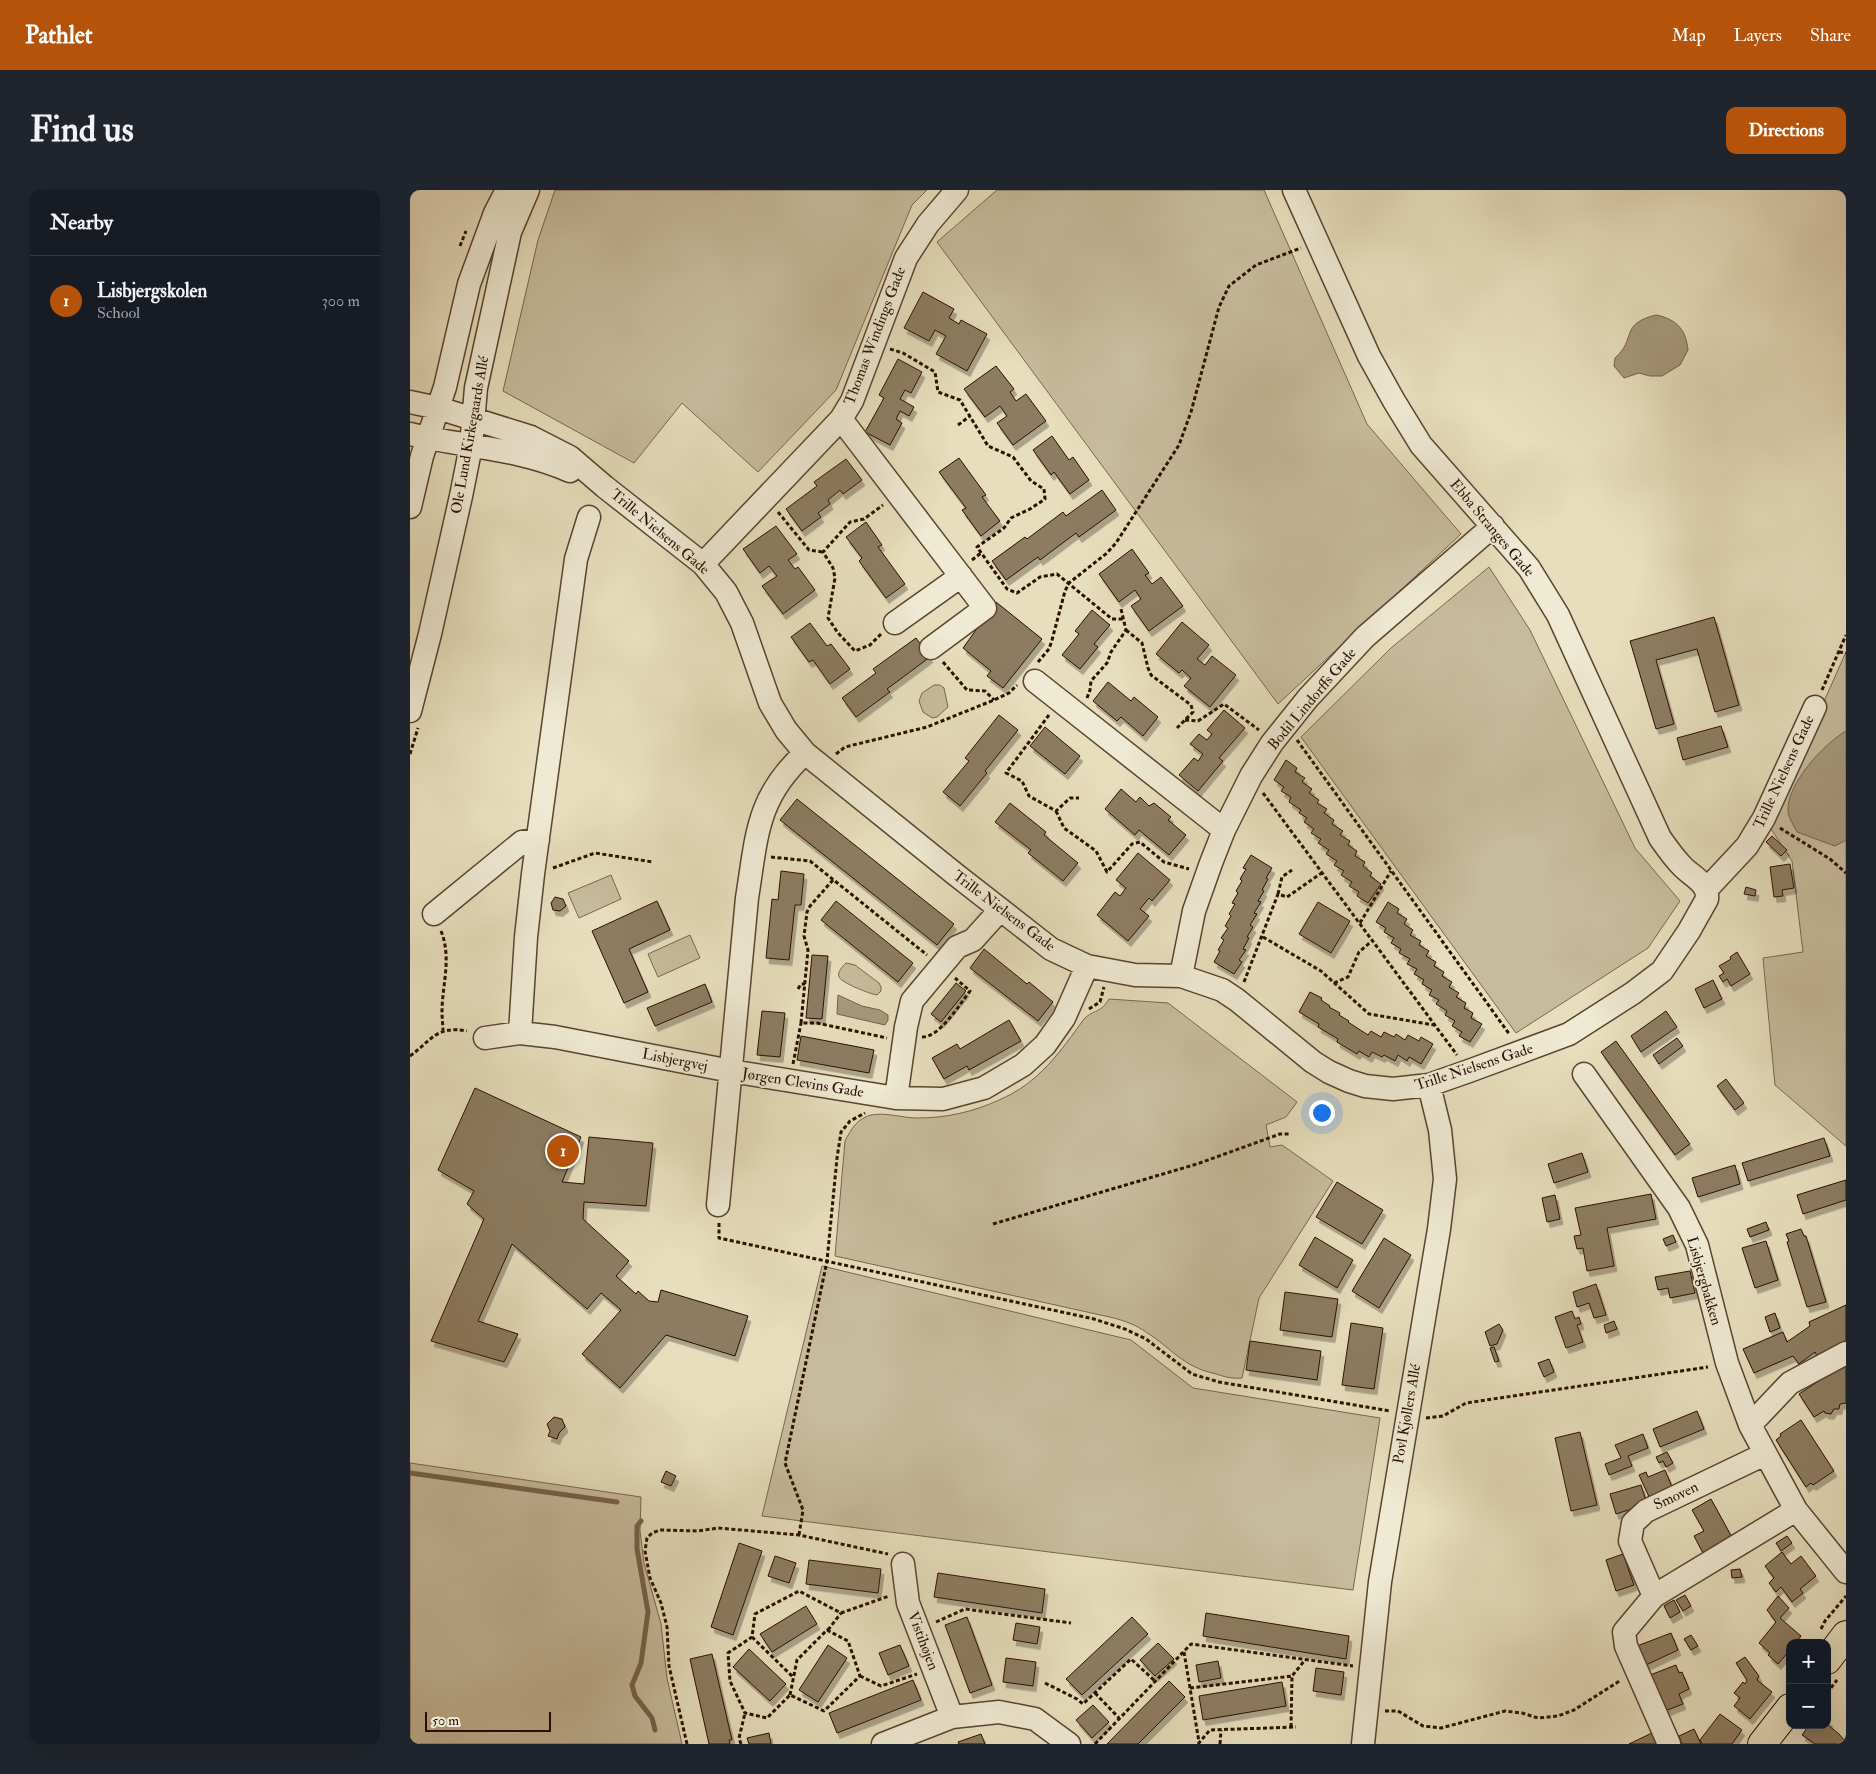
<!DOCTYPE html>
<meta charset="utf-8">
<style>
:root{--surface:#171b24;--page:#20242c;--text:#f1f3f6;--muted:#9ea1a6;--line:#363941;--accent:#b45309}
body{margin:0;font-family:"IM FELL Double Pica",serif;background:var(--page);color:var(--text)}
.controls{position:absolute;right:15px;bottom:15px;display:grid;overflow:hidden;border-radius:10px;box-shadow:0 5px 20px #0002}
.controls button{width:45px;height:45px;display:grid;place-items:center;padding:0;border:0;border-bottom:1px solid var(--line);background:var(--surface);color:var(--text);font:25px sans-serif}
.scale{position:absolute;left:15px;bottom:12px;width:126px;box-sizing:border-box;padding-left:5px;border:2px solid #2b0f00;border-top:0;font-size:14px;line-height:18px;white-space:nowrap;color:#2b0f00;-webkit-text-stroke:4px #efead4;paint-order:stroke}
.you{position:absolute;left:911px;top:922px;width:18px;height:18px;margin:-12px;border:4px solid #fff;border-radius:50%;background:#1a73e8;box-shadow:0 0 0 8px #1a73e833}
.badge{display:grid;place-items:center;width:32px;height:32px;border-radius:50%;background:var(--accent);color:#fff;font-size:16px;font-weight:700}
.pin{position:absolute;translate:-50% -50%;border:2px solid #fff;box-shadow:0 1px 5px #0006}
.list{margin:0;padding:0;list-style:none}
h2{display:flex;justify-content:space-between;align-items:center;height:65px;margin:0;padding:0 20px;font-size:21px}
h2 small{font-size:16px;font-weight:400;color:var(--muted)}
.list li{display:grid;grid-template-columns:32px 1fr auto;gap:15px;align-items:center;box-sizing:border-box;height:90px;padding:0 20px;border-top:1px solid var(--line)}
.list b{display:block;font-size:19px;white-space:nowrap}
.list p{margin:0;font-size:16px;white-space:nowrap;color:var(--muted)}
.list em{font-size:16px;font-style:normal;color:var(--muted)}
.map{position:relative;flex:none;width:1436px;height:1554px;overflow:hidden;border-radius:10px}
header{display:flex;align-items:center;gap:30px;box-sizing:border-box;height:70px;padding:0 25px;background:var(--accent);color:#fff}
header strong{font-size:24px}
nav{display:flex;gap:28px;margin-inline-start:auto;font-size:18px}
.intro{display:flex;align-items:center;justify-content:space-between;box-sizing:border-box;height:120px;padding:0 30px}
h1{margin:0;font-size:35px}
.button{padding:12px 22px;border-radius:10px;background:var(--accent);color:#fff;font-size:18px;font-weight:700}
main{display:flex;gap:30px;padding:0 30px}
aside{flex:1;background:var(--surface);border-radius:10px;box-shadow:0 5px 20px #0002}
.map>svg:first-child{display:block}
</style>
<header>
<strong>Pathlet</strong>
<nav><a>Map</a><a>Layers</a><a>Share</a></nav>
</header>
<div class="intro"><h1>Find us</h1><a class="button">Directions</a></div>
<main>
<aside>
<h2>Nearby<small></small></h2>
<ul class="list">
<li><span class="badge">1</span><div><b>Lisbjergskolen</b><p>School</p></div><em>300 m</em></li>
</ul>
</aside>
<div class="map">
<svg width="1436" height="1554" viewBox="0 0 1436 1554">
<defs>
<filter id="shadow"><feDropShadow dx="3" dy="5.5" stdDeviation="0" flood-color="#0004"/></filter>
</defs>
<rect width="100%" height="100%" fill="#e7debd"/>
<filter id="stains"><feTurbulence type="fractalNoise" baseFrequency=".004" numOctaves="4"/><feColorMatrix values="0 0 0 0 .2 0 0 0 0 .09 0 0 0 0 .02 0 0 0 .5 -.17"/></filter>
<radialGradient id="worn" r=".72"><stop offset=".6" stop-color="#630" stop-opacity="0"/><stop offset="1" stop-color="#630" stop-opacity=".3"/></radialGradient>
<path fill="#c7bb9d" stroke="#79654e" d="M145,0H517L502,15L426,200L348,282L272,213L224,273L93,201L128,50Z
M587,0H854L957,234L1051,344L868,514L527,52Z
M1079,377L1120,440L1225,658L1270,711L1238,758L1106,843L891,547L981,458Z
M1436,462V956L1365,895L1353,768L1393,762L1382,671L1361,639L1362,628Z
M524,495H530L534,498L538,517L527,527L522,528L513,522L509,511L512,503Z
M201,685L211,709L169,728L158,703Z
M280,745L290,768L248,787L238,764Z
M436,773L445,775L469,793L471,797V801L467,805C460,804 432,793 429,787C427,782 433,776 436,773Z
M699,809L758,813L887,912L876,927L856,935L860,957L872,955L923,991L849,1108L832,1188C823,1189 815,1187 806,1184C771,1176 763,1159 736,1142C726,1135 715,1131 704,1128L425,1066L435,951C441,939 448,928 461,925C476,922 493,928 507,928C536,928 563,922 589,910C629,893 650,862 674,829C684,819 690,824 699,809Z
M412,1076L721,1150L783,1198L970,1228L943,1400L352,1326Z
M0,1273L231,1307L230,1341L234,1373L251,1434L257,1488L272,1554H0Z"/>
<path fill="#a7987d" stroke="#75614b" d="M1246,125C1266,129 1276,139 1278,160L1270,175L1252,186H1240L1229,183L1214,188L1204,176L1205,168C1227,149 1209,134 1246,125Z
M1436,541V650L1425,656L1387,642C1384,636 1378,627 1378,621C1377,593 1414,554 1436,541Z
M428,805L452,816L470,820L478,825V830L475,835L427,824Z"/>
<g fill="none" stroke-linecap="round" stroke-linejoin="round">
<path stroke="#75614b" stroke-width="5" d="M0,1283L207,1312
M231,1331L227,1336V1359L238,1422L231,1473L222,1495L225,1506L242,1528L245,1540"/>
</g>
<path fill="#8d7b62" stroke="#2b0f00" filter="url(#shadow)" d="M513,102L544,119L539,128L549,134L551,130L577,144L557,181L526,164L536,146L525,140L519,151L494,138Z
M488,169L512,182L501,203L495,200L490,209L504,217L499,226L490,221L486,229L492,233L480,255L455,242L474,208L469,205Z
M586,176L604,199L600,202L606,211L616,204L636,231L603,255L587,233L597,226L590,216L575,227L554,199Z
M642,246L659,270L663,267L679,290L660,304L644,282L641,285L623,260Z
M549,268L576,305L572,307L590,331L571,346L552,320L556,318L529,282Z
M436,269L452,290L433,304L430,300L418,310L420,314L408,323L411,327L392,341L376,319L407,296L404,292Z
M692,300L706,320L669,347L666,343L630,370L628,367L596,390L582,371L615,347L617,349L653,322L656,326Z
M456,332L472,355L468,357L495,394L476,408L449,371L452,368L436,347Z
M366,336L387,364L378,370L385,379L388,377L405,400L373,424L352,396L367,386L359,376L350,383L333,359Z
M722,359L739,383L735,385L742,394L751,387L773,416L739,441L721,416L731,409L725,400L709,412L689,384Z
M586,412L632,449L593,498L577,486L581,481L553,458Z
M682,420L700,435L684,454L688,457L670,479L652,465L669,444L665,441Z
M1304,427L1329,515L1305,522L1287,459L1246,470L1264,534L1246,539L1220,451Z
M772,432L799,455L787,469L795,475L802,466L826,485L800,517L774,496L781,488L772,480L769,483L746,464Z
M400,433L417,456L421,454L440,479L420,494L403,470L399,472L381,447Z
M506,448L520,467L477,499L480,502L446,527L432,508L466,483L463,479Z
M698,492L721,511L724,507L748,527L733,546L711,527L707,531L683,511Z
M814,520L835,538L809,568L813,571L788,601L769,585L784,568L788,571L793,564L780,554L789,544L797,550L802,544L797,540Z
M589,525L608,540L575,581L577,583L550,616L533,602L559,571L555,568Z
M1311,536L1318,557L1273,570L1267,548Z
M635,537L670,566L655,584L620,556Z
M876,570L887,578L885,582L895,588L892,592L902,599L899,603L909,610L907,613L917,619L914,623L924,630L922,634L933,641L930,645L940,651L938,655L947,661L945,666L955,672L953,676L962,683L960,686L971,694L958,713L947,706L949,702L939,696L942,692L931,685L934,681L924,675L927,671L916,664L919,660L908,653L911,649L901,643L904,639L894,632L897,628L889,623L891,620L879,612L881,607L871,601L874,597L864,590Z
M711,599L726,612L730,607L739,616L744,613L761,627L758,630L776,645L759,665L729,640L725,645L695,619Z
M387,609L544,734L527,755L370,630Z
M600,613L636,642L634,645L668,673L653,691L618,663L621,660L585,632Z
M1362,646L1377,660L1371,666L1356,652Z
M728,663L760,690L742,711L739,708L730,719L739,726L718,751L687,725L705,702L710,706L716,698L706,690Z
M841,665L862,678L856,688L858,689L852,700L854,701L848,711L851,712L844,723L847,724L840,735L843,737L837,747L839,748L833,759L836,760L829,770L832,772L824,784L804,772L810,761L808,760L814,750L811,748L818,738L815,736L821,726L819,724L825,714L822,713L828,703L826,701L832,691L830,689L836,679L833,678Z
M1380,674L1384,698L1372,700L1373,706L1364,707L1360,677Z
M371,681L394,684L391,715H385L379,770L356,768L362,709L368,710Z
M1336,697L1346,700L1345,706L1334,704Z
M145,707L153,709L156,716L150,721L143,720L141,713Z
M247,711L260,740L219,759L238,802L214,813L182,741Z
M426,711L503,773L488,792L411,730Z
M908,712L940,731L921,763L889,744Z
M978,712L989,719L987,723L997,729L994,734L1003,740L1000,745L1011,751L1009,755L1019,761L1016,766L1026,772L1024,776L1034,782L1032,786L1042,792L1039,797L1049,803L1046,807L1056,813L1054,818L1063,823L1061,828L1072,834L1060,852L1049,846L1052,842L1042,836L1045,831L1035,825L1037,821L1026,814L1029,810L1019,805L1022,800L1012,794L1014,790L1004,784L1007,779L997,774L1000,769L989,763L991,759L981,753L984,748L974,742L976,738L966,732Z
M574,759L617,794L619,792L643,812L628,831L560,778Z
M1327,762L1340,784L1321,796L1317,789L1313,792L1309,786L1314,783L1309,776L1321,769L1320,767Z
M402,765L418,766L412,829L396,828Z
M1303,790L1312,809L1294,818L1285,799Z
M546,793L556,801L531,832L521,824Z
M295,794L302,812L245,836L237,818Z
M900,802L912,808L911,810L920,816L919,817L930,823L929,825L939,831L938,832L958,845L961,841L971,847L974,842L984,847L986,844L995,850L998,845L1009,851L1011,847L1023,854L1011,874L999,867L997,871L988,865L985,871L974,865L972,867L962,862L959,867L949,861L947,864L927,852L928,849L908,837L909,834L889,822Z
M352,821L375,823L370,867L347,865Z
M1256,821L1267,837L1231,862L1221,846Z
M599,830L611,851L559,880L557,876L534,889L522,868L547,854L550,859Z
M391,846L464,860L459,883L387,870Z
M1267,848L1273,856L1249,874L1243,865Z
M1206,851L1280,954L1265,965L1191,862Z
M1316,889L1334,913L1325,920L1307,896Z
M65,898L171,947L152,992L174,994L179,947L243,953L236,1016L174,1012L173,1029L219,1071L206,1086L226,1104L228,1101L239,1111L248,1112L251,1100L338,1126L325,1166L256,1145L210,1198L172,1164L211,1120L191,1103L177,1119L102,1054L68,1131L108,1144L94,1172L21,1151L74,1029L57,1014L64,1001L28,980Z
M1414,948L1420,966L1338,991L1332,973Z
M1172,963L1178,982L1144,993L1138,974Z
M1325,975L1330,994L1288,1007L1282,988Z
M1436,990V1010L1393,1024L1387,1005Z
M927,992L973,1020L952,1054L906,1027Z
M1241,1004L1246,1029L1197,1038L1204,1076L1177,1081L1173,1058L1167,1059L1164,1046L1171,1045L1165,1018Z
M1145,1005L1150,1029L1137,1032L1132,1008Z
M1356,1032L1359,1040L1340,1047L1337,1039Z
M1391,1039L1394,1046H1396L1416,1112L1397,1117L1377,1052L1379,1051L1376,1044Z
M1263,1045L1266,1052L1256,1056L1253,1049Z
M905,1047L943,1070L927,1098L889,1075Z
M974,1048L1001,1065L969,1118L942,1101Z
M1356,1051L1368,1090L1345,1098L1332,1058Z
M1280,1081L1285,1103L1260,1108L1258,1098L1248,1100L1245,1087Z
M1186,1094L1196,1125L1184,1128L1179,1113L1167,1117L1163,1102Z
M875,1102L928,1109L922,1147L870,1140Z
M1436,1115V1152L1407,1166L1405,1162L1389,1174L1383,1166L1344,1183L1333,1159L1373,1142L1377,1152L1400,1136L1399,1132Z
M1162,1121L1165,1129L1169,1127L1171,1134L1167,1135L1173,1152L1156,1158L1145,1127Z
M1365,1123L1370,1138L1360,1142L1355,1127Z
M1204,1131L1207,1139L1196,1143L1194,1135Z
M941,1133L973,1138L964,1199L932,1195Z
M1089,1134L1093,1140L1087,1154L1080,1156L1075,1142Z
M840,1151L911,1161L907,1190L836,1180Z
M1084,1157L1089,1171L1085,1172L1080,1158Z
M1139,1169L1144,1182L1134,1187L1128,1173Z
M1436,1173V1213L1430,1214L1429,1219H1424L1421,1224L1415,1223L1414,1221L1404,1227L1389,1204Z
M1287,1221L1294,1239L1250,1257L1243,1239Z
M144,1227L152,1229L155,1237L149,1243L147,1249L138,1246L140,1241L137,1234Z
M1391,1230L1424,1281L1403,1295L1401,1293L1396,1297L1366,1250L1371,1246L1370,1244Z
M1170,1242L1187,1315L1161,1321L1145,1248Z
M1233,1244L1238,1258L1218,1266L1222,1276L1199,1285L1195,1274L1211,1268L1205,1255Z
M1257,1262L1263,1273L1256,1277L1253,1271L1249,1273L1246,1267Z
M1255,1280L1263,1299L1240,1309L1229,1285L1236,1282L1238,1287Z
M256,1281L266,1286L261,1296L251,1292Z
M1231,1295L1237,1314L1206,1324L1200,1304Z
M1301,1309L1324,1351L1293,1363L1284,1346L1294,1341L1282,1320Z
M1377,1346L1382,1353L1371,1361L1366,1353Z
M329,1353L352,1361L323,1445L301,1437Z
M1372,1362L1381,1374L1391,1366L1406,1386L1390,1399L1393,1403L1382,1412L1371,1397L1366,1402L1359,1393L1364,1388L1355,1376Z
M1213,1364L1224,1395L1206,1401L1196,1370Z
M365,1366L386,1373L379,1393L358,1386Z
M399,1370L471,1379L468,1403L396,1394Z
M1330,1379L1332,1387L1322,1388L1321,1380Z
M528,1383L635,1399L632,1423L524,1407Z
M1275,1405L1281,1416L1273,1421L1266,1410Z
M1368,1406L1379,1418L1370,1428L1391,1446L1385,1453H1380V1460L1368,1474L1358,1465L1360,1463L1349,1453L1366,1432L1357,1420Z
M1264,1410L1270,1422L1260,1428L1254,1416Z
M396,1416L407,1434L362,1462L350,1444Z
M796,1423L939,1446L936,1469L793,1446Z
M557,1427L582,1495L560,1503L535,1435Z
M722,1427L738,1444L672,1505L656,1489Z
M606,1433L630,1437L627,1454L603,1450Z
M1261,1443L1268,1460L1236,1475L1227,1456Z
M1281,1445L1288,1456L1281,1460L1274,1449Z
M748,1453L764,1469L745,1486L730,1470Z
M418,1455L437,1468L408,1512L389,1500Z
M490,1455L499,1476L478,1485L469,1463Z
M339,1459L376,1494L360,1511L323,1477Z
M302,1464L322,1550H319L320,1554H299L280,1469Z
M1335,1467L1349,1486L1347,1490L1362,1502L1340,1529L1324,1516L1330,1508L1324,1503L1333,1492L1335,1494L1337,1490L1326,1473Z
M596,1468L626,1472L623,1496L593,1492Z
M808,1471L811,1488L789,1492L786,1475Z
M1266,1475L1269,1483L1272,1482L1279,1499L1269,1504L1273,1514L1255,1521L1240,1485Z
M906,1478L934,1482L931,1505L903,1501Z
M503,1490L511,1510L427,1543L419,1523Z
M759,1491L775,1507L728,1554H697Z
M872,1492L876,1516L793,1530L789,1506Z
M683,1515L699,1532L682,1548L666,1530Z
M1310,1524L1332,1540L1322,1554H1292L1290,1550Z
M1417,1529L1420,1531L1418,1535L1429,1544L1436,1552V1554H1405L1392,1545L1399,1535H1417Z
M1284,1539L1291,1554H1272L1269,1546Z
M1244,1542L1249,1554H1219Z
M359,1543L361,1554H339L337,1548Z
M571,1544L575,1554H549L548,1552Z"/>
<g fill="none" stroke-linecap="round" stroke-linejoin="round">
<g stroke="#5a432f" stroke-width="25">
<path id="minor" d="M0,212L28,218L121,247L160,267L195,297L293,374L316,402L332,433L360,513L376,540L395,563L545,684L641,759L677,776L725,785L771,786L812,800L827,810L903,872L919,882L939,891L955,896L983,899L1019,895L1059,881L1159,844L1223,803L1252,781L1279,741L1297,709C1299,693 1281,686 1272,676C1264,668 1257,658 1250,648L1148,425L1119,378L1011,255L984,211L959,166L884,0
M431,229L575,418L521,458
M0,244C53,257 109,258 160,281
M0,317L12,266L35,197L59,94L85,23L97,0
M293,374L431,229L442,211L496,68L518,34L547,0
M485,433L551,386
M625,491L814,640
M0,521L20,444L51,306L61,256L66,198L100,42L118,0
M1296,700L1337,656L1354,628L1405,517
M24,724L112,652L128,650
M771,786L784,721L801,673L814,640L841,586L862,553L898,508L955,447L1083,336
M110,843L116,747L123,684L166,369L179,327
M75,848L110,843L145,847L321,881L486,908L533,909L574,898L613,875L635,855L654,828L677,776
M1174,884L1269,1018L1287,1055L1317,1173L1340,1235L1386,1320L1436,1382
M486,908L496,837L502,811L547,757L563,750L590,720
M308,1015L337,708C347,646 346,608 395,563
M1340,1235L1380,1193L1436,1163
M493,1374L498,1413L542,1527
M1244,1406L1220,1351L1223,1333L1236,1321L1355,1264
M473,1554L542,1527L589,1522L625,1529L659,1554
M953,1554L970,1392L1029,1039L1035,989L1030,940L1019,895
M1259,1554L1216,1456L1214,1442L1244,1406L1386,1320"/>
</g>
<g stroke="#2b0f00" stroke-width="30">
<path id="major" d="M1417,1470L1436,1445
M1352,1554L1380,1518"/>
</g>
<path stroke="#2b0f00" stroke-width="3" stroke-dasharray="4 2.5" stroke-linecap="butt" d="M50,56L56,41
M480,159L493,163L525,182L528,202L550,210L578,256L603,267L621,291L634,299L635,309L620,319L601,328L594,338L567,357L597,399L607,403L630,387L647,384L702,429H714
M548,235L560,226
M368,322L399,360L413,362
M562,370L571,363
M716,440L732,453L738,478L741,485L781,515L783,522L767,538
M471,444L460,455L445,461L428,443L418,428L425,388L423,378L413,362L440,332L454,329L473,315
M1429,462L1436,463
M533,472L557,500L575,501L584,510
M628,472L639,459L642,450L655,401L659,393L697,363L706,353L769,255L781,222L809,117L819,96L846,75L891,58
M1412,500L1436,445
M677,508L680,500L681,491L697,473L701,462L716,440L711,419
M639,525L596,583L612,591L619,606L646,621L660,608H669
M775,530L788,531L814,514L849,540
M887,550L1100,845
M0,564L8,538
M426,564L435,557L517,537L584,510L599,503L607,495
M853,603L1047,865
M646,621L654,638L686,661L697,682L722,654L730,652L754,672L779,679
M1370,638L1420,669L1436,683
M361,667L400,671L517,765
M143,678L185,663L243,672
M423,690L400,716L397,722L394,746L398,760L391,833H407L477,848
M868,704L872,687L882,680
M950,733L981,681
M31,741C42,768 32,795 32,822C32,829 33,835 33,842
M853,747L911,781L959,824L1024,835
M834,792L868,704L877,707L913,682
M924,793L938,787L949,762L963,750
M388,799L391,794H395
M679,819L690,812L694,797
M512,847C529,848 550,814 560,801L545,788
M0,866C21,851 26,835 57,841
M383,874L391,833
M309,1033V1048L684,1129L715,1139L736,1149L782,1184L809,1192L980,1221
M583,1034L787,974L870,944H881
M1016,1228L1033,1226L1056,1213L1298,1177
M389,1345L393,1320L375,1273L417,1071L427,968L431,942L440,931L455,923
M526,1432L555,1419L661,1433
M1411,1439L1415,1431L1436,1406
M418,1440L431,1423
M342,1447L383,1487
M774,1462L789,1552
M450,1486L471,1496L507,1484
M635,1493L667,1509L673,1514L721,1469L745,1491
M780,1498L882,1486
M685,1503L709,1528
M1417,1503L1427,1490
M380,1505L387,1470L417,1440L438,1451L450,1486L414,1521L380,1505L357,1528L335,1523L320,1491L318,1463L342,1447L345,1424L389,1401L431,1423L479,1406
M975,1521H988L1013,1536L1031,1538L1095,1521L1112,1523L1128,1528L1148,1526L1164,1520L1211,1490
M881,1537L882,1486L895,1470
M277,1554L259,1476L257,1437L251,1413L240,1388L235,1361L237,1348L242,1343L250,1340L288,1341L308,1338L389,1345L478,1364
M331,1554L329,1548L335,1523
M685,1554L781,1454L943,1476
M788,1554L800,1540L886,1537
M810,1554L811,1540"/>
<use href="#minor" stroke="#efead4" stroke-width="22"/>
<use href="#major" stroke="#e7debd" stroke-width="28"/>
</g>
<g text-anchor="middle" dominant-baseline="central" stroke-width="4.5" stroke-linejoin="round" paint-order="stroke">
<g font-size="15" fill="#2b0f00" stroke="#efead4">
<text transform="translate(465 146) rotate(-69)">Thomas Windings Gade</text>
<text transform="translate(60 245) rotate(-80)">Ole Lund Kirkegaards Allé</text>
<text transform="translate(1082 338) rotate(50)">Ebba Stranges Gade</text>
<text transform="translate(250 342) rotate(40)">Trille Nielsens Gade</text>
<text transform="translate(902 509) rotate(-50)">Bodil Lindorffs Gade</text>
<text transform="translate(1374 582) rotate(-65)">Trille Nielsens Gade</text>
<text transform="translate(594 721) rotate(37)">Trille Nielsens Gade</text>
<text transform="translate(265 870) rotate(11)">Lisbjergvej</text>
<text transform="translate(1064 877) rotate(-18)">Trille Nielsens Gade</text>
<text transform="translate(393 893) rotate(9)">Jørgen Clevins Gade</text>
<text transform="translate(1294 1091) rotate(74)">Lisbjergbakken</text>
<text transform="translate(997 1224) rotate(-80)">Povl Kjøllers Allé</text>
<text transform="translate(1266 1306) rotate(-25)">Smoven</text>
<text transform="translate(513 1451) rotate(69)">Vistihøjen</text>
</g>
</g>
<rect width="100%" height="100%" filter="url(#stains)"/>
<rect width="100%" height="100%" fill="url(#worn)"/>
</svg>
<div class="controls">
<button>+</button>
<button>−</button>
</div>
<div class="scale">50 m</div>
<div class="you"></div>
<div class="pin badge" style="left:153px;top:961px">1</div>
</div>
</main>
